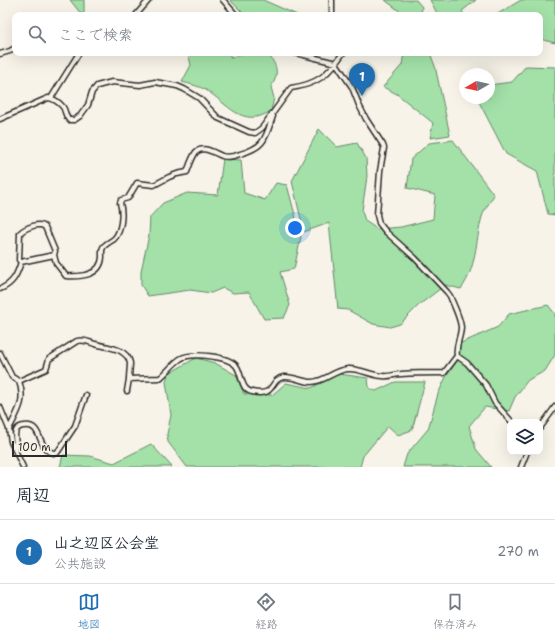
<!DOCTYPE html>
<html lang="ja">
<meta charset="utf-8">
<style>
:root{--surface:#fff;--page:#f2f2f3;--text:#1f2937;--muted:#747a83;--line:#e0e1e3;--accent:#1f6fb2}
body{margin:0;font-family:"Shantell Sans","Klee One",sans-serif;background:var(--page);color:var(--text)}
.controls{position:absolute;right:12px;bottom:12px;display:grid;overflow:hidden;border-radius:8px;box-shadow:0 4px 16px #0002}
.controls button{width:36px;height:36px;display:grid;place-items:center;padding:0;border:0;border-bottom:1px solid var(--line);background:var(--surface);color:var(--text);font:20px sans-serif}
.compass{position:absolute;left:459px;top:68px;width:36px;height:36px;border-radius:50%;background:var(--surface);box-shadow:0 4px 16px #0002;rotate:261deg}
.scale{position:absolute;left:12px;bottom:10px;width:55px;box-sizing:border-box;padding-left:4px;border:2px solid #2b2b2b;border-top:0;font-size:11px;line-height:14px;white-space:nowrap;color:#2b2b2b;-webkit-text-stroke:3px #f7f3e8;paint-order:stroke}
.you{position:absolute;left:295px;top:228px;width:14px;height:14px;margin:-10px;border:3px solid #fff;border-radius:50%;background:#1a73e8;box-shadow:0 0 0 6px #1a73e833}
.badge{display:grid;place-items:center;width:26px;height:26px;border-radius:50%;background:var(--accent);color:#fff;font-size:13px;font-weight:700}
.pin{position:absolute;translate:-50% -33px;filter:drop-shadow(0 1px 2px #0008)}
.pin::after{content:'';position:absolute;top:21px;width:14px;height:12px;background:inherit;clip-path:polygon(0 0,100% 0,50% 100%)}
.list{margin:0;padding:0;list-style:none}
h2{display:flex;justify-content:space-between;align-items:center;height:52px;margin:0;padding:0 16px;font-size:17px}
h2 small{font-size:13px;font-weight:400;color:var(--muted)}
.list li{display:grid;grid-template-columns:26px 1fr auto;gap:12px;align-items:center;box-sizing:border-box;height:64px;padding:0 16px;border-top:1px solid var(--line)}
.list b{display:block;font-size:15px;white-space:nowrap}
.list p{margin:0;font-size:13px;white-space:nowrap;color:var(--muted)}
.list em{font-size:13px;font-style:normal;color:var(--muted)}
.icon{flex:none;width:22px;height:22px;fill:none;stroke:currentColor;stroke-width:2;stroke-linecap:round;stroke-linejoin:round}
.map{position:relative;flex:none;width:555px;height:467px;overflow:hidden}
.search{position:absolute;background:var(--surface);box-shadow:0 4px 16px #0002;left:12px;right:12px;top:12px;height:44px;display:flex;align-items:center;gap:10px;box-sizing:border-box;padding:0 14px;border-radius:8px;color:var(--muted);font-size:15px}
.sheet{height:116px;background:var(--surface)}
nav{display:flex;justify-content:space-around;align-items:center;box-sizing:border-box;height:56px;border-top:1px solid var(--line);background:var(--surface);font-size:11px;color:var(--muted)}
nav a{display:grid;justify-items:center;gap:2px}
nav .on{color:var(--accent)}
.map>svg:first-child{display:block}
</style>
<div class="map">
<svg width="555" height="467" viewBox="0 0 555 467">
<rect width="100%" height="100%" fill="#f7f3e8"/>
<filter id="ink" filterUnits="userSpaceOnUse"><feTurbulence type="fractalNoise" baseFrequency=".025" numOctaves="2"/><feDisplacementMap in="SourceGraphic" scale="8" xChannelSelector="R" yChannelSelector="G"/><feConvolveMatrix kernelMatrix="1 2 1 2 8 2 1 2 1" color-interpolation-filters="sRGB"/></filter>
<g filter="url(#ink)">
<path fill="#a3e1a8" stroke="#67866a" d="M70,0H84V15H82Z
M230,0H263L297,15H245Z
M385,0H416L422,7L421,15H402V13Z
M430,0H476L462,11L464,15H438Z
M521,0H555V43L540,39V15H496Z
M188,53H229L231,58L243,53H267C277,65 280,73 271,87L274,98L271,111C242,129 228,104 206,90C199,86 189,84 182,82L191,65Z
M404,53H430L435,66L450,135L430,138L433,123L397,94L383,87L402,65Z
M526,66L555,67V215L548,214L537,171L506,154L477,98H489V85L512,82Z
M319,129L337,147L357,143L366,158L367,176L362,211L365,221L377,229L401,227L433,219L435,195L407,188L411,159L429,143L453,140L494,195C490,202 484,210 482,217C475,242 477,267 461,289L445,285L419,305L400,324L390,327L373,324L348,310L338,309L329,223L304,232L292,181Z
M223,159L241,160L244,193L265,200L276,183L287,185L301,237L294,269L280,272L290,305L284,318L264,319L249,292L233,293L223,288L211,293L190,290L148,296L141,285V271L149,235L150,217L163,203L187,193L218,195Z
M548,305L555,314V355L545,371L528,380L515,397L509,411L485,407L469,426L476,449L491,467H403L407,454L428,429L438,394L446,377L457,361L461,343L498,327L509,314Z
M196,358L215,363L236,375L244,394L272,395L286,383L311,388L339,374L368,378L369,388L376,391L395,382H425L412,430L398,435L388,426L363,456L360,467H187L168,442L167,434L171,415L166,382L168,374Z
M151,444L172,467H60L63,455L90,456L114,463Z"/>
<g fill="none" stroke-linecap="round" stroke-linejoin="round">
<g stroke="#2b2b2b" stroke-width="7">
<path id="minor" d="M223,0L236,15
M332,0V15
M136,15L149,0
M0,54L10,51L15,48
M51,98L79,53
M0,119L48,98C53,98 60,103 63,107C66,112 65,116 69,120H74L80,116L88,105L92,92L97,86L112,82L140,85L155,82L177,86L184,89L199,98L218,118L249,132L255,133L262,128L291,88C318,84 328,75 343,53
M21,262L19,260L20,233C25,228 39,222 45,227L55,251L54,255
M0,289C13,284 17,275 21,262L54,255L56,263L66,276C80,277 101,276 102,257C102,253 101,249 104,246C107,243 111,241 114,239C122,231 123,213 120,203L121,200L128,198L137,183L154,185L169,177L177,174L187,172C189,167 192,157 196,152C204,145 214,153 222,156C228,158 235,156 240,154C265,147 265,139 273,116
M0,353L12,377L19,381C26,401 18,411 9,429
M457,356L467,363L486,385L495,403L512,422
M19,381L46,369L49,359L77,341C84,339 89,342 95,344C107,347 127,348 130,363C130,368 129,374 129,379L160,378C167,372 173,364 180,359C191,352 230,356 237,367C242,375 241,390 252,392C277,397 268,380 284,377C293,376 302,382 311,382C325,382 334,370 348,369C360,368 371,376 383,376C390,377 395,374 401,374C416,373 430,373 444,373L457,356C455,345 461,337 461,327C460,317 454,306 450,296L447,292L415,258L386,232L379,223L377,215L380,171L384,148L383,145L366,119L359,105L352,87L336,63L296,53
M127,391L129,379
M0,407L9,429L11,442L23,467
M540,428L555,407
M15,449C18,443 13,437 16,431C17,428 21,426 24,426C44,422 36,454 57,453L75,426L86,395
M521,467L527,452"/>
</g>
<use href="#minor" stroke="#f7f3e8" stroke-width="4"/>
</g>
</g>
</svg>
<div class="controls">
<button><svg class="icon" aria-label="layers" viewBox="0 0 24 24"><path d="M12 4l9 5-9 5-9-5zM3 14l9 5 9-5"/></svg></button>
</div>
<svg class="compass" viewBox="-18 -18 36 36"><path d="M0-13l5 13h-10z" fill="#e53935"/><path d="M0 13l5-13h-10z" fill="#747a83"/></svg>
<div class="scale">100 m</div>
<div class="you"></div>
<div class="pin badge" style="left:362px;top:96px">1</div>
<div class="search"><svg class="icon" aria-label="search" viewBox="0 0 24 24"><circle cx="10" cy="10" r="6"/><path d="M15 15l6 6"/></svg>ここで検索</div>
</div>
<section class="sheet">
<h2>周辺<small></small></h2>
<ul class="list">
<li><span class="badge">1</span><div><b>山之辺区公会堂</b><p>公共施設</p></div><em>270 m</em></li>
</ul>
</section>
<nav>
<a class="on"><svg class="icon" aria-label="map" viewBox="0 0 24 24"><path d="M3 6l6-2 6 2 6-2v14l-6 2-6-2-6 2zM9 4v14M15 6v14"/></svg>地図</a>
<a><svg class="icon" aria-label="directions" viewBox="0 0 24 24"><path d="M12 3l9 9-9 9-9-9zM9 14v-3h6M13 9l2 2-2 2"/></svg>経路</a>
<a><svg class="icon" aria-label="saved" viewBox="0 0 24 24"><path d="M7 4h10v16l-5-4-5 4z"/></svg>保存済み</a>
</nav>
